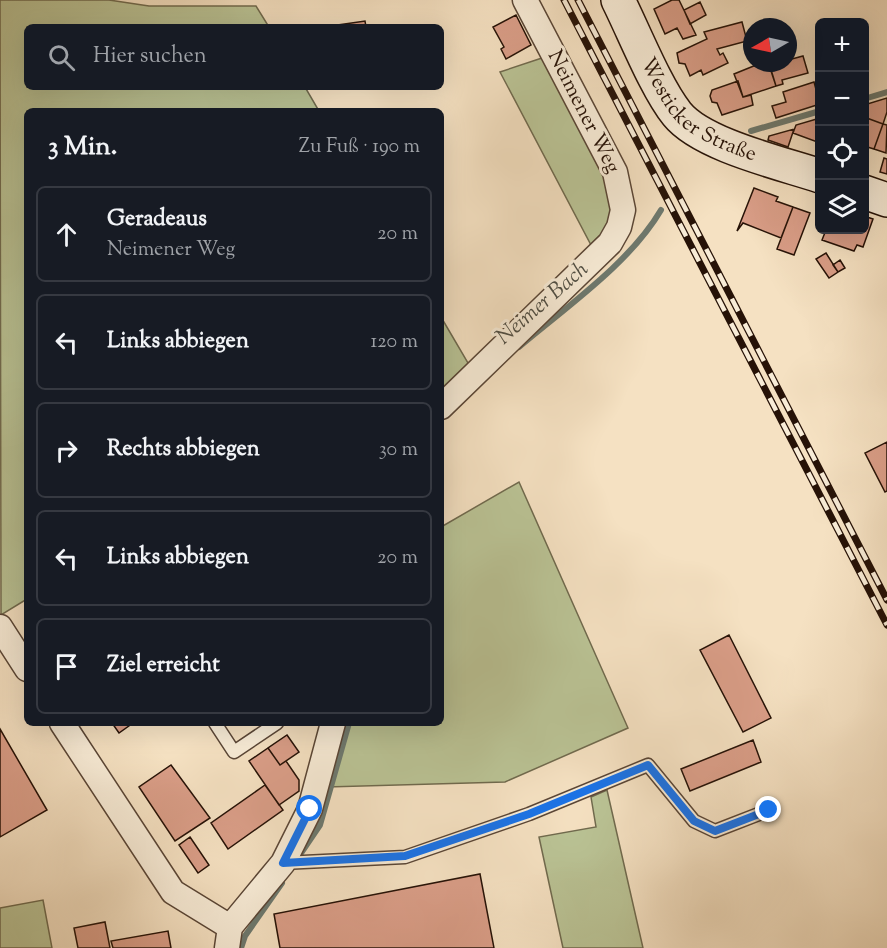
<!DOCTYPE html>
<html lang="de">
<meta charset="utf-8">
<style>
:root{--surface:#171b24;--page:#242831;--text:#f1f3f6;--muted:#9ea1a6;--line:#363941}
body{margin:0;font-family:"Sorts Mill Goudy",serif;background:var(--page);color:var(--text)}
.controls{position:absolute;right:18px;top:18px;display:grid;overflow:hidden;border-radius:9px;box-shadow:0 6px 24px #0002}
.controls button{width:54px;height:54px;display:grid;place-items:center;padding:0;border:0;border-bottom:2px solid var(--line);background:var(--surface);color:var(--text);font:30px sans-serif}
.compass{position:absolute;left:743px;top:18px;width:54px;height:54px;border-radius:50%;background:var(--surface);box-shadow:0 6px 24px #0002;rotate:261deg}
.stop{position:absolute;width:18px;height:18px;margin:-14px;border:4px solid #1a73e8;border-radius:50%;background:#fff}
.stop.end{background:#1a73e8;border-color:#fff;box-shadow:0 2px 6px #0008}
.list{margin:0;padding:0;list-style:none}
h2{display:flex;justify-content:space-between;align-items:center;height:78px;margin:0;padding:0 24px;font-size:26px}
h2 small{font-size:20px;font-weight:400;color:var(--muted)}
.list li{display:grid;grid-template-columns:39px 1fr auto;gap:18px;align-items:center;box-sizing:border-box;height:96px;margin:0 12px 12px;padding:0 12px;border:2px solid var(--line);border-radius:9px}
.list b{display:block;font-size:22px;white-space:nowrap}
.list p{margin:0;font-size:20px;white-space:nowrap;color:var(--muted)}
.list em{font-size:20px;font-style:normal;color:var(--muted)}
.icon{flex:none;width:33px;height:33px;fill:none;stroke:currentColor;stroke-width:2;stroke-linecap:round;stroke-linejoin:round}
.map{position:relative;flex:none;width:887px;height:948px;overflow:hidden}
.search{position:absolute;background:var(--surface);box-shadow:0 6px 24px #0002;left:24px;top:24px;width:420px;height:66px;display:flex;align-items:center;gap:15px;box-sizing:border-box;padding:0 21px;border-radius:9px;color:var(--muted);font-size:22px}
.panel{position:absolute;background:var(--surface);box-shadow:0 6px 24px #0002;left:24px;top:108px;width:420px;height:618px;border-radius:9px}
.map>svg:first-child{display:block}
</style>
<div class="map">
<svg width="887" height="948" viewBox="0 0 887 948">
<rect width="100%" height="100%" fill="#f5e1c2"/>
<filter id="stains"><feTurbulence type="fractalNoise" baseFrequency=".00333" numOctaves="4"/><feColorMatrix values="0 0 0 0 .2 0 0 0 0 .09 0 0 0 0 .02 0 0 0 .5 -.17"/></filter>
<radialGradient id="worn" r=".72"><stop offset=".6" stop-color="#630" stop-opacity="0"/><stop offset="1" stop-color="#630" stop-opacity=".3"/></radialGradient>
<path fill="#bac395" stroke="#706a4e" stroke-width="1.5" d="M0,0H109L149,6H256L269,27H27V87H305L319,111H27V599L1,615Z
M548,56L615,192L611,227L591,245L500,72Z
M441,317L471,368L441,397Z
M519,482L628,728L505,782L327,787L345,723H441V527Z
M607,790L643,948H563L539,837L596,827L591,797Z
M43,900L52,948H0V908Z"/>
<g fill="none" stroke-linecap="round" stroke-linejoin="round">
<path stroke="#6d796f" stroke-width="6" d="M864,99L887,92
M751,131L820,111
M519,347C566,307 630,263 661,210
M297,859L320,825L349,723
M241,948L245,936L282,883"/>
</g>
<path fill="#da9e88" stroke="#261207" stroke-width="1.5" d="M672,0H679L696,35L683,39L677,28L665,34L654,9Z
M700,2L706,15L690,24L684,10Z
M516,15L531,45L506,59L501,49L504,47L493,27Z
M365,21L366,27H338V25Z
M742,22L747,41L717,49L720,55L723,53L728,63L703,75L701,70L690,76L685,64L679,63L677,53L707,39L704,32Z
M788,42L792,58L788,60Z
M803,56L808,73L782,80L783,84L776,86L769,65L788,63V60Z
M761,63H769L776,86L743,97L734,74Z
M738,81L743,97L751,95L753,105L722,115L717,103L712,102L710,96L712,90Z
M814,82L820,104L776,118L772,106L786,102L783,92Z
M887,98V112L883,124L864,117V105Z
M864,117L883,124L874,149L864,146Z
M820,118V143L793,133L796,125Z
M883,124L887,125L886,153L874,149Z
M794,129L788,147L768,140L769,136Z
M884,158L887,159V174L880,172Z
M754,188L778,197L776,201L793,207L781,238L743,223L737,231Z
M793,207L810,213L794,255L777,249Z
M864,216L873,219L863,247L857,245L854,251L822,240L826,230H864Z
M826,253L838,272L829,278L816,259Z
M840,260L845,268L838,272L833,265Z
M887,442V491L885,492L865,453Z
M729,635L771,718L743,732L700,650Z
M112,723H133L119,733Z
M0,729L47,810L0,837Z
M287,735L299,752L280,765L268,748Z
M753,740L761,762L690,791L681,769Z
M268,748L280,765L286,761L299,780V791L279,805L249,761Z
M171,765L210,818L175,841L139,787Z
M265,785L283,810L228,849L211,823Z
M190,837L209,865L198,873L179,845Z
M480,874L494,948H280L274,914Z
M105,922L110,948H78L74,928Z
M168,931L171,948H113L111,941Z"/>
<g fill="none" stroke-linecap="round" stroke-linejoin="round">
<g stroke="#5a4636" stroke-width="15">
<path id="lane" d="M215,723L234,752L277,723
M283,863L405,857L529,814L648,765L694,821L715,831L769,810"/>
</g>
<g stroke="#5a4636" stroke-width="27">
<path id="street" d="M441,407L610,243L619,227L623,210L615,172L525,0
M0,627L27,669
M62,723L173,892L230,927
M227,948L230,927L283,863L310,809L333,723"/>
</g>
<g stroke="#261207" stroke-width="36">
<g id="secondary">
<path id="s1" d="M618,0C634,32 656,88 677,114C702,145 781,163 820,176"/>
<path d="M864,192L887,200"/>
</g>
</g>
<use href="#lane" stroke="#f8ecd7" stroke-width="12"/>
<use href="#street" stroke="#f8ecd7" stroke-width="24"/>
<use href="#secondary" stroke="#f8ecd7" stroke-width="33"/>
<g stroke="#261207" stroke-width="7">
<path id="rail" d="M564,0L887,625
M578,0L887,600"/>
</g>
<use href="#rail" stroke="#f8ecd7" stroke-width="4.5" stroke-dasharray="14" stroke-linecap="butt"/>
</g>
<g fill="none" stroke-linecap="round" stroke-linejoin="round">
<path stroke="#1a73e8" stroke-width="8" d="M310,809L283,863L405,856L529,814L648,765L694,821L715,831L769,810"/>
</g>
<g text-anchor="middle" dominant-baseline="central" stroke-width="6" stroke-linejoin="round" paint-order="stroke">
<g font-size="21" fill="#261207" stroke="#f8ecd7">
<text stroke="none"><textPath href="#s1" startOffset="142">Westicker Straße</textPath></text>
<text transform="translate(583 112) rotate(63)">Neimener Weg</text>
</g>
<g font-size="22" font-style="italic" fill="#4f4e44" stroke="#f8ecd7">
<text transform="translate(543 304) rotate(-41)">Neimer Bach</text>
</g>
</g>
<rect width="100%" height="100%" filter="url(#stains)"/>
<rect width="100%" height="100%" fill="url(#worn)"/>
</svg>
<div class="controls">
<button>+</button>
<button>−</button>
<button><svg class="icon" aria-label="locate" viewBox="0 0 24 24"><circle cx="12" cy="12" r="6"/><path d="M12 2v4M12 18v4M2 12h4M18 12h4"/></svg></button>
<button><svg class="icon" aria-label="layers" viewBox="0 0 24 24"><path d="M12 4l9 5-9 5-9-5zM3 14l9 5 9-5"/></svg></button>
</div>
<svg class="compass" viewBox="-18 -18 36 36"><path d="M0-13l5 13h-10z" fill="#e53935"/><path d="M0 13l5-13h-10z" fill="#9ea1a6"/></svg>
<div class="stop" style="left:310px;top:809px"></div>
<div class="stop end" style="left:769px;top:810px"></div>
<div class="search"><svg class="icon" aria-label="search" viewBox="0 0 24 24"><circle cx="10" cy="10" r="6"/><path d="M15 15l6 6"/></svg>Hier suchen</div>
<section class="panel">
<h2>3 Min.<small>Zu Fuß · 190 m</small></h2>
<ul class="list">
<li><svg class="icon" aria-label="ahead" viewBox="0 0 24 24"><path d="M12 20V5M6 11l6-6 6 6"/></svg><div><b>Geradeaus</b><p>Neimener Weg</p></div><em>20 m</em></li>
<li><svg class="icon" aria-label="left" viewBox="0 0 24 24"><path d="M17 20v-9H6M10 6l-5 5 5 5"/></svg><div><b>Links abbiegen</b></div><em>120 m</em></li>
<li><svg class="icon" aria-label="right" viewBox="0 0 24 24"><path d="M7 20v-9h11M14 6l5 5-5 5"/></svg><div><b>Rechts abbiegen</b></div><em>30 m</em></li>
<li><svg class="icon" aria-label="left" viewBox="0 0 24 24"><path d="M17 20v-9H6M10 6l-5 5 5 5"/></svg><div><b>Links abbiegen</b></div><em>20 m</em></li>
<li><svg class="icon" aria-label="arrive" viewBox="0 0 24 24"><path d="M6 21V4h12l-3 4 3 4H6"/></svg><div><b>Ziel erreicht</b></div></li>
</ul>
</section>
</div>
